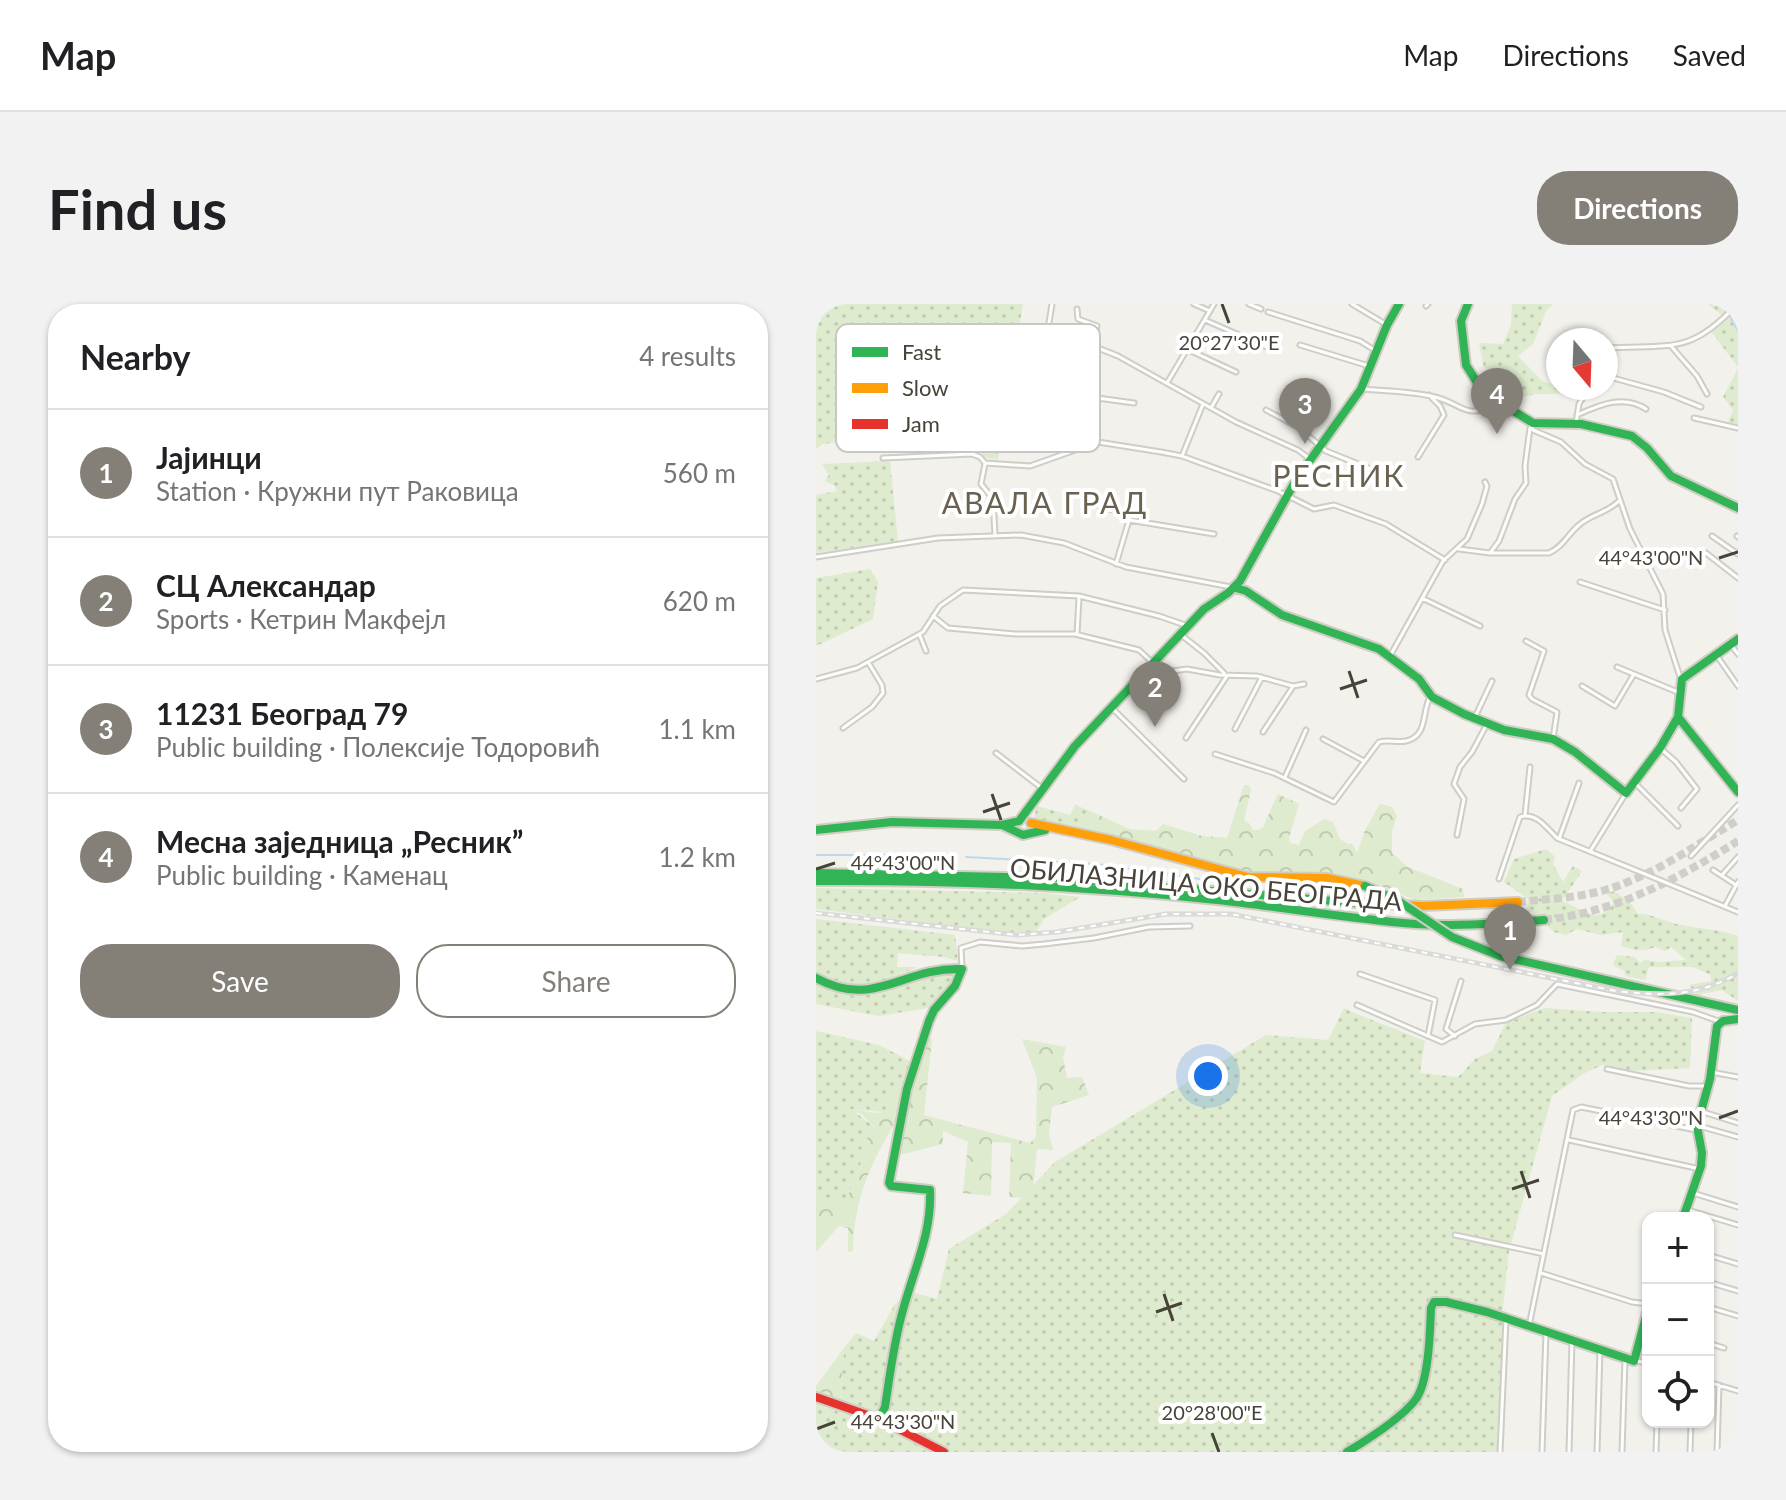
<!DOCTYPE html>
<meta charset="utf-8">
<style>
:root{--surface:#fff;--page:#f2f2f2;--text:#202124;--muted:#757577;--line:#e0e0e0;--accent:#848078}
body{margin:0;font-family:Lato,sans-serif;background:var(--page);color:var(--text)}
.controls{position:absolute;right:24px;bottom:24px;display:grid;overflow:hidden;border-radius:16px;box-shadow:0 2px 6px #0004}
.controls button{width:72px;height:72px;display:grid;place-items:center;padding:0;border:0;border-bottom:2px solid var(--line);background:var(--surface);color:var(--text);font:40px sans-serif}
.compass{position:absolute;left:730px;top:24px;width:72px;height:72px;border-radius:50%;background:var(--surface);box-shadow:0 2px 6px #0004;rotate:161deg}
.you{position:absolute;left:392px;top:772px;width:28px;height:28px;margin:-20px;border:6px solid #fff;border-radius:50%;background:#1a73e8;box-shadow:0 0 0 12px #1a73e833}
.badge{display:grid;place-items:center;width:52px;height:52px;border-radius:50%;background:var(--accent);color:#fff;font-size:26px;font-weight:700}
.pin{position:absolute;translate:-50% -66px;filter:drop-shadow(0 2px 4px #0008)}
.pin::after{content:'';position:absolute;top:42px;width:28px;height:24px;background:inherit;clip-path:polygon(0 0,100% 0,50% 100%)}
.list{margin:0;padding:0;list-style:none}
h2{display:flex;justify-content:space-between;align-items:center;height:104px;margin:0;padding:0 32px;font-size:34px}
h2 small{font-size:26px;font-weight:400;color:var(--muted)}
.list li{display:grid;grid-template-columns:52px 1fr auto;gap:24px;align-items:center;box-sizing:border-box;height:128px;padding:0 32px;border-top:2px solid var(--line)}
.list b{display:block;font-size:30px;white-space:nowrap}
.list p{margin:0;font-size:26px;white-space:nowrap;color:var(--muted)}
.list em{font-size:26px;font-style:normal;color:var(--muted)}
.actions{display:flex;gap:16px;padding:24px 32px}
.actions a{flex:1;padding:18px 0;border:2px solid var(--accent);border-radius:32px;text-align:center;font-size:28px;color:var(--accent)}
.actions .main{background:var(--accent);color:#fff}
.icon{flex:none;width:44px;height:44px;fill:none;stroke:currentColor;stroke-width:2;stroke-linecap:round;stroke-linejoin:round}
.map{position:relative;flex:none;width:922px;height:1148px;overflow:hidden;border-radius:32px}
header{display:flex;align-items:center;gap:48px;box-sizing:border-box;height:112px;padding:0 40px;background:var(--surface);border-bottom:2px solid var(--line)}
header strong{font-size:38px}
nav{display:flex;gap:44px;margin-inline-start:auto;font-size:28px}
.intro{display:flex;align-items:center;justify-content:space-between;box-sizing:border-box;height:192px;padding:0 48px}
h1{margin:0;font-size:56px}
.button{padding:20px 36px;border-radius:32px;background:var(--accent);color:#fff;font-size:28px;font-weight:700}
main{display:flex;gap:48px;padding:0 48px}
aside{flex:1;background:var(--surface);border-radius:32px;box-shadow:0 2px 6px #0004}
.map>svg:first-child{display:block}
</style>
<header>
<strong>Map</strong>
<nav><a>Map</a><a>Directions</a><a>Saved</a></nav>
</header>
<div class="intro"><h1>Find us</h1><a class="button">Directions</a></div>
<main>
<aside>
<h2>Nearby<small>4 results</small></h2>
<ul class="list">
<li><span class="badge">1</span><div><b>Јајинци</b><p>Station · Кружни пут Раковица</p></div><em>560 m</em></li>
<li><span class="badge">2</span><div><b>СЦ Александар</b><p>Sports · Кетрин Макфејл</p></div><em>620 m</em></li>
<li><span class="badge">3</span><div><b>11231 Београд 79</b><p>Public building · Полексије Тодоровић</p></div><em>1.1 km</em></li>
<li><span class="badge">4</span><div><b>Месна заједница „Ресник”</b><p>Public building · Каменац</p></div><em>1.2 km</em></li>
</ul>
<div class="actions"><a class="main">Save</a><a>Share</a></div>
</aside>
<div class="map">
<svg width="922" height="1148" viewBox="0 0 922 1148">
<defs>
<pattern id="grass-dots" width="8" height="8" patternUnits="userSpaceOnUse" patternTransform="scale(2)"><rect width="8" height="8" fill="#deebce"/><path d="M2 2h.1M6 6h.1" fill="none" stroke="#c0cbb2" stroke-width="1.8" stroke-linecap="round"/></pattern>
<pattern id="forest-crowns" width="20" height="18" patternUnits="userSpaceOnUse" patternTransform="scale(2)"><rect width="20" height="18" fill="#deebce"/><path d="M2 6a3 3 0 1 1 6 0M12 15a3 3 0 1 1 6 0" fill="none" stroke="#c0cbb2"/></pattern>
</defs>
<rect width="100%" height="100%" fill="#f2f1ec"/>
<path fill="url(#grass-dots)" d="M0,0H207L182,156L167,153L166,139L148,121L7,140L0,145Z
M696,0H737L730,7L717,40L702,52L726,77L749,84L746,90H720L700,94L692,87L695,79L682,67L668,64L663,39L687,40L695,21Z
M892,0H922V63L894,26L908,13Z
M922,64V124L911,121L917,106L907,93Z
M74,157L82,237L0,249V191L21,187L19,182L9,177L13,171L6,160Z
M54,265L62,278L57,315L0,342V274Z
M259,501L272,506L262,523L264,526L224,520L218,513L221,502L254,511Z
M730,545L739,553L737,560L747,578L757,562L766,567L746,597C766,604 783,624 798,598L791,590L798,587L814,598L822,610C838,610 850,618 865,621C884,625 904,625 922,632V697L906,686L881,691L873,681L895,677V671L877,663H833L829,676L809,672L808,667L797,661L801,651L819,653L824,659L829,656L844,658L870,656L855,643L849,647L839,643C828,648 816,646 805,642L807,628L785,631L761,625L750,631L738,628L732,623L730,612L711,607L712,595L688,578L698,555Z
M0,584L228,589L264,593L228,615L220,628H183L0,605Z
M0,615L139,631L142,657L128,653L82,649L81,663H102C62,678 41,697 0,671Z
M121,667H143L136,680L112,704L62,712L0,700V680C57,707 68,681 121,667Z
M528,704C554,717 582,725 609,737L604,769L642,773L659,755L676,747L690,719L729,704L785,708H840L876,714L874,764L815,767L786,761L767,770L736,792L693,947L687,1003V1148H0V1107L6,1101L23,1108L28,1044L40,1029L58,1037L79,1000L95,988L121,995L133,945L190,910L239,858L450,731L512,736Z
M0,727L63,741L96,758L68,808L35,805L60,824L44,842L50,846L31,894L0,895Z"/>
<path fill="url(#forest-crowns)" d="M428,481H433L435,486L428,517L433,519L437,526H442L447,523L462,490L483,500L473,534L474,539L483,541L489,527L508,515L517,518L524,535L532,540L536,539L541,549L549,526L564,500L576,503L581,512L576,527V549L592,563L647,585L648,593L599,596L562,581L501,568L427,569L337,542L261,523L272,506L313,525L340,527L347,520L386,532L411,534Z
M113,732L116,735L108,811L214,839L220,833L221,774L206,735L250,743L247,754L251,774L266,773L273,791L236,803L233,831L237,846L221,845L216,894L193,893L195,839L176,838L175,892L147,889L152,838L127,827V840L84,851L77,822C52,864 38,898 37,947L32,948V924L23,922L0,948V895L31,894L50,847L44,842L60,824L45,810L30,804L60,809L68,808L84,776Z
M28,1044L23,1108L6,1101L0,1107V1082Z"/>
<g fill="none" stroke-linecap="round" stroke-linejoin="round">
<path stroke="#c0d8ed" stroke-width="2" d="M911,0V5
M914,13L922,27
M0,551H134
M150,553L281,560L384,575"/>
<path stroke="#d0cec8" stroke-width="8" stroke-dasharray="8 4" stroke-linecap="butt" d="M702,598C731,595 761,594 789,586C837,572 880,541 922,516
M728,616C801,608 861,575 922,537"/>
<g stroke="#cecdc8" stroke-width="7">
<path id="street" d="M378,0L394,7
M433,0L445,5
M536,0L571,21
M610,2L612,0
M261,5L262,15L281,22L275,41
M452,8L544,37L560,47
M389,16L455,45
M203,29L272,40L302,52L420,118L482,146L494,155
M484,41L553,62
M855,42L881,72L891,90
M790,44C853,40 874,52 921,0
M373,46L420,68
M790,72L848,88L885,103
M351,79L398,0
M547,85C569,87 593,87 615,92C649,99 644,117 686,100
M223,86L318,99
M395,104L403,90
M450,106L482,123L510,147L577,174
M761,111C783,101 808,90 830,105
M198,112L213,114L218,112L236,0
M878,114L922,124
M713,118L717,126L745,138L769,160L797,175L814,225L847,290L849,326L865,376
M760,119L763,100L773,84
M274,140L281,94
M366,152L387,100
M602,153L628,111L624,102L613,91
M67,154L156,150L164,153L169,159L214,162L282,138L345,148L366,152L462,187L498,205L518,201L570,220L629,256
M169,160L165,180L177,195L179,231
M284,203L312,209L313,216
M313,216L398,230
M896,232L922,250
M921,232L922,233
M643,245L674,249H733C747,243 752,230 763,221C775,210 791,209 803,197
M674,249L683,237L699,195L710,179L709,162L714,124
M890,249L922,274
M0,253L122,234L205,231L248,239L310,263L415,283
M300,260L313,216
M764,278L849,306
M606,294L664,322
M117,312L132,324L199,330H259L323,346L337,359
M261,330L263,294
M364,330L388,349L408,369
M104,332L110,347
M710,337L728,347L713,391L716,395L741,408L737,435
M915,341L922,350
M574,352L627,257L651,235L666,200L671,182L669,178
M901,352L922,382
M801,363L864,389
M332,364L342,369L371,365L404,371L441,372L477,382L488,380
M0,375L41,364L107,328L124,302L147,286L263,292L343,312L372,322
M766,382L799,402L818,370
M297,405L368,475
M659,413L676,377
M27,424L56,403L67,389L66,381L52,358
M419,425L446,373
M447,428L476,384
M370,434L411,372
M507,435L548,457
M844,444L860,458L881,485L865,504
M180,449L227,485
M399,450L458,469L518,498L563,438C572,435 580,439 590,437C613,432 605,407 615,391
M469,473L490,426
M818,478L862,522
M709,511L714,463
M641,531L648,495L638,480L644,463L656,448L671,420
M743,535L763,479
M775,546L810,489
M875,552L922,501
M897,566L920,581
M906,571L922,553
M683,575L704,513C720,508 730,523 741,534L922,608
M909,602L922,578
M146,664L145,644L164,638L206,642L228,640L278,634L333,623L374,622
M544,670L619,696L612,732
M541,701L626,738L659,720L690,716L721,701L741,680L877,708L905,718
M639,732L630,725L645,677
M791,765L873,782H892
M895,768L922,773
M884,807L922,819
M883,822L922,833
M753,836L884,865
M877,889L922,903
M872,906L922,921
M639,931L728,950
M892,951L922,960
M725,969L816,998L832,1000
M892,978L922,987
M892,1003L922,1012
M713,1022L757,806L765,803L880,826
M892,1039L908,1044
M820,1057L832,1059
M892,1078L922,1087
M684,1148L690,1015
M726,1148L730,1028
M753,1148L756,1036
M781,1148L784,1045
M806,1148L809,1055
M840,1148L841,1118
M874,1148L875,1118
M901,1148L903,1081"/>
</g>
<g stroke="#d0cec3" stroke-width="12">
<path id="fast" d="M652,0L645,17L650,61L662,80L686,100L717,119L765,120L816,132L831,144L855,172L922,204
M420,284L430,287L466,311L563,345L603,375L616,393L648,410L688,426L737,435L759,448L810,489L844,444L862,413L866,375L922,335
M862,413L922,488
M186,521L207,531L229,526
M0,526L76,518L186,521L203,517L259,442L388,305L412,289L424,277L480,176L545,85L571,21L583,0
M0,569L241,574L541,599
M0,577C134,576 268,582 401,596C468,603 534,615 600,620C643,623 686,619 728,616
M684,652L922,706
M0,674C58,706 86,663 146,665L139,682L118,706L113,717L91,785L73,879L75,882L114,886C116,929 98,965 87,1006C78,1037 74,1070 69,1103L63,1115
M867,914L885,862L886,849L881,822L894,775L901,722L907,717L922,715
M531,1148C551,1136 586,1114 600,1095C613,1077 614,1027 615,1004L618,998H630L671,1008L818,1057L832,1005"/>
</g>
<g stroke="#d0cec3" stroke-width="12">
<path id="slow" d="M215,519L295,536L432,573L511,574L549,582
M541,599L607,602L702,598"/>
</g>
<g stroke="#d0cec3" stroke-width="12">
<path id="jam" d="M0,1093L63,1115L128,1148"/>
</g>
<use href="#street" stroke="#fdfdfc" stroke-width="3"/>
<use href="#fast" stroke="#30b455" stroke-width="8"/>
<use href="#slow" stroke="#ff9f0a" stroke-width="8"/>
<use href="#jam" stroke="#e5322d" stroke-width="8"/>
<g stroke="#dadad9" stroke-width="5">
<path id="rail" d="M0,609L201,631L241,628L350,610H415L800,687C844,692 883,693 922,669"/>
</g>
<use href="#rail" stroke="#fff" stroke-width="2" stroke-dasharray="6" stroke-linecap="butt"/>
<g stroke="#d0cec3" stroke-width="12" stroke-linecap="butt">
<path id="fast-bridge" d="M549,582L581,596L636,633L684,652"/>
</g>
<use href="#fast-bridge" stroke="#30b455" stroke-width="8"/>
</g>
<path fill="none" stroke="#484339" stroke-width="3" d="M406,0L413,19M903,254L922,248M533,367L542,394M524,385L551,376M176,490L185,516M167,508L194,499M0,565L19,559M903,814L922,807M705,867L714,894M696,885L723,876M348,990L357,1017M340,1008L366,999M0,1125L19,1118M396,1129L403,1148"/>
<g text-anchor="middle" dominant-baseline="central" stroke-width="8" stroke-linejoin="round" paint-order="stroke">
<g font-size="26" fill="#484339" stroke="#fff">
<text transform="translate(390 580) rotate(5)">ОБИЛАЗНИЦА ОКО БЕОГРАДА</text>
</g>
<g font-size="30" letter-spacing="2" fill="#6a6150" stroke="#fff">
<text x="523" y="171">РЕСНИК</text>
<text x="229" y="198">АВАЛА ГРАД</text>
</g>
</g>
<rect x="20" y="20" width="264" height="128" rx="12" fill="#fff" stroke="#c8c7c4" stroke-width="2"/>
<rect x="36" y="43" width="36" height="10" fill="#30b455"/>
<rect x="36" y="79" width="36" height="10" fill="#ff9f0a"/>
<rect x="36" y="115" width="36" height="10" fill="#e5322d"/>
<g font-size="22" fill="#484339">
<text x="86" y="56">Fast</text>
<text x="86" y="92">Slow</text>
<text x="86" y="128">Jam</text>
</g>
<g font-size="20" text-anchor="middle" fill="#484339" stroke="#fff" stroke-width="8" stroke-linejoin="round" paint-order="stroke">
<text x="413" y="46">20°27'30"E</text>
<text x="835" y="261">44°43'00"N</text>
<text x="87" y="566">44°43'00"N</text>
<text x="835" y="821">44°43'30"N</text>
<text x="396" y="1116">20°28'00"E</text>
<text x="87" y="1125">44°43'30"N</text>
</g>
</svg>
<div class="controls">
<button>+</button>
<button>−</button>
<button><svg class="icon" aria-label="locate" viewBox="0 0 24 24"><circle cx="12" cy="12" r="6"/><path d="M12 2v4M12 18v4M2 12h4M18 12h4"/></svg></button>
</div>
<svg class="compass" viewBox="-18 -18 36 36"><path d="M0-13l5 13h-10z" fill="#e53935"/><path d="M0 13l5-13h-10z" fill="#757577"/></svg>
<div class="you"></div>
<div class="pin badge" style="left:694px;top:666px">1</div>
<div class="pin badge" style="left:339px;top:423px">2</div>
<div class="pin badge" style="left:489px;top:140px">3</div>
<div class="pin badge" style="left:681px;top:130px">4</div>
</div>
</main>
